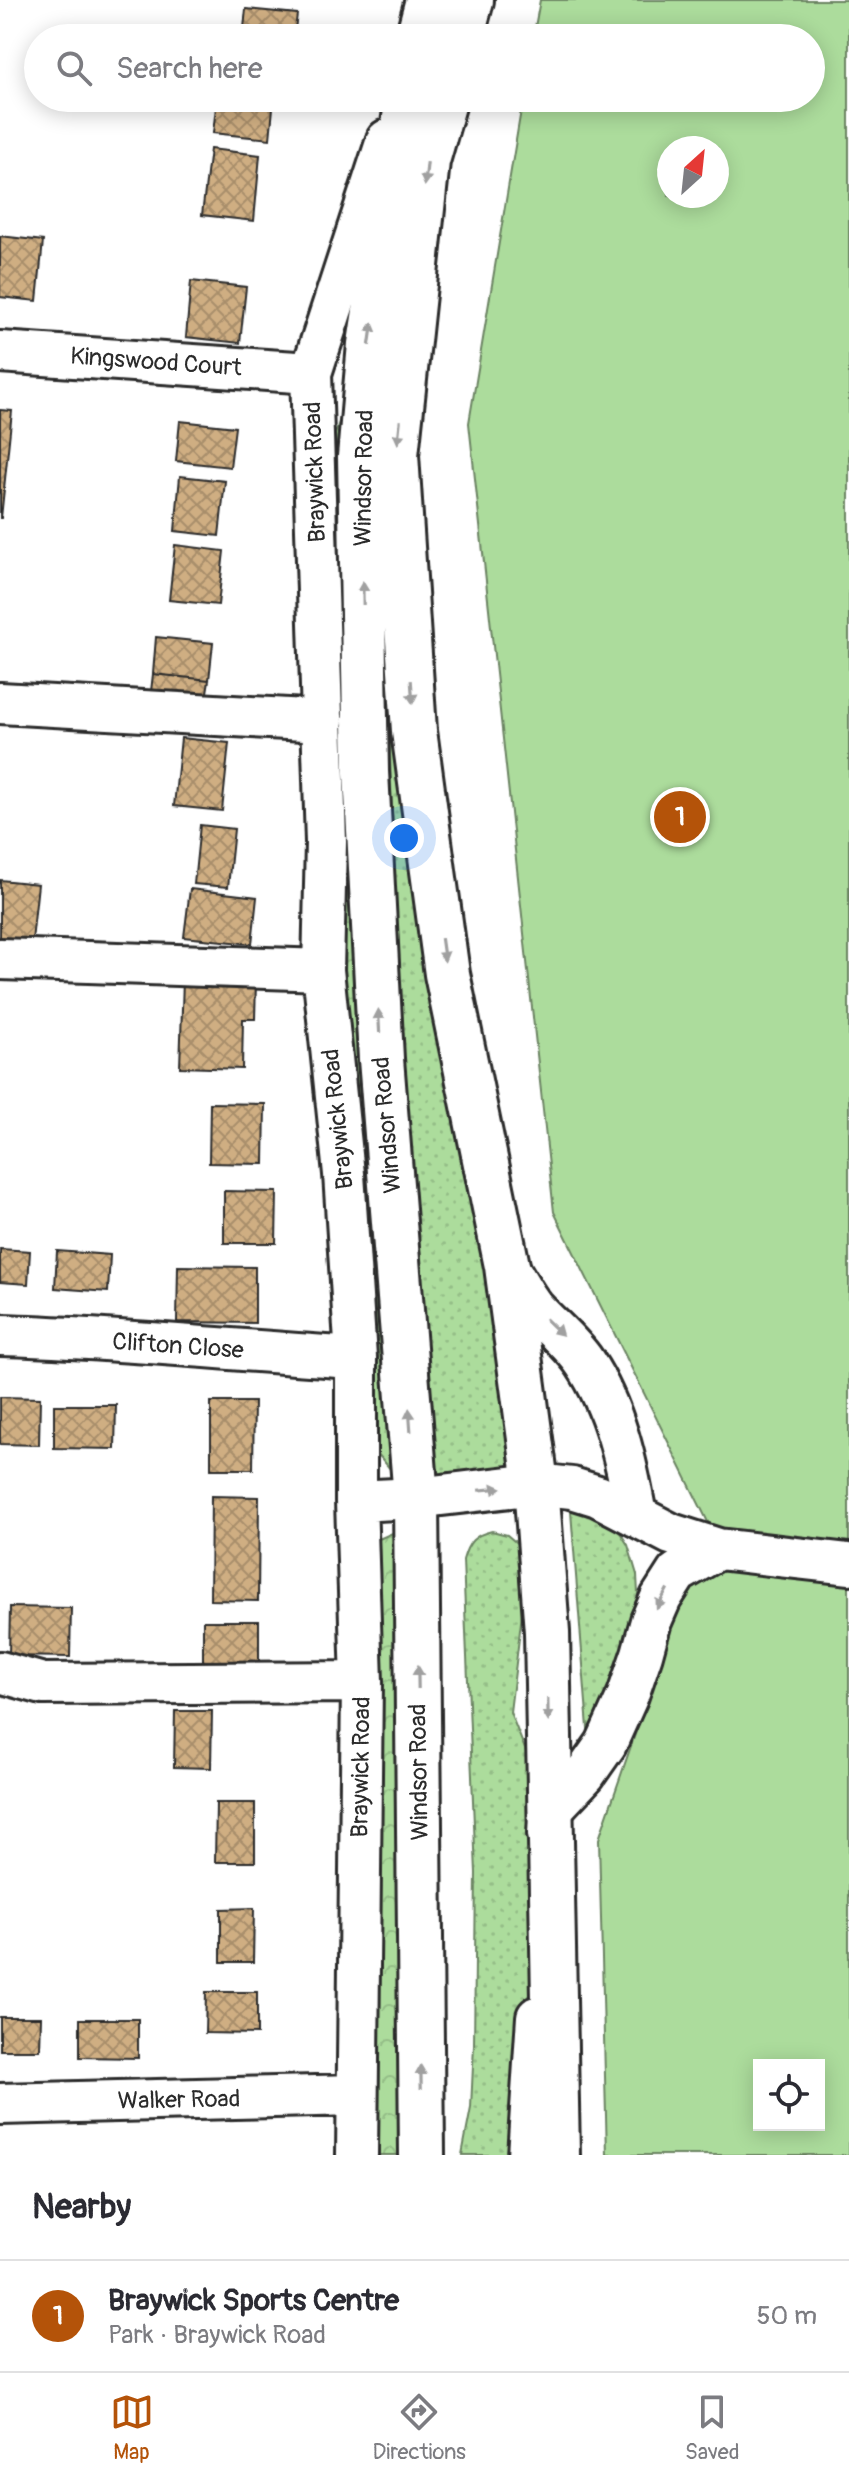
<!DOCTYPE html>
<meta charset="utf-8">
<style>
:root{--surface:#fff;--page:#f7f7f7;--text:#2b2b33;--muted:#7c7c81;--line:#e1e1e2;--accent:#b45309}
body{margin:0;font-family:Pangolin,sans-serif;background:var(--page);color:var(--text)}
.controls{position:absolute;right:24px;bottom:24px;display:grid;overflow:hidden;border-radius:0px;box-shadow:0 4px 20px #0003}
.controls button{width:72px;height:72px;display:grid;place-items:center;padding:0;border:0;border-bottom:2px solid var(--line);background:var(--surface);color:var(--text);font:40px sans-serif}
.compass{position:absolute;left:657px;top:136px;width:72px;height:72px;border-radius:50%;background:var(--surface);box-shadow:0 4px 20px #0003;rotate:27deg}
.you{position:absolute;left:404px;top:838px;width:28px;height:28px;margin:-20px;border:6px solid #fff;border-radius:50%;background:#1a73e8;box-shadow:0 0 0 12px #1a73e833}
.badge{display:grid;place-items:center;width:52px;height:52px;border-radius:50%;background:var(--accent);color:#fff;font-size:26px;font-weight:700}
.pin{position:absolute;translate:-50% -50%;border:4px solid #fff;box-shadow:0 2px 8px #0006}
.list{margin:0;padding:0;list-style:none}
h2{display:flex;justify-content:space-between;align-items:center;height:104px;margin:0;padding:0 32px;font-size:34px}
h2 small{font-size:26px;font-weight:400;color:var(--muted)}
.list li{display:grid;grid-template-columns:52px 1fr auto;gap:24px;align-items:center;box-sizing:border-box;height:112px;padding:0 32px;border-top:2px solid var(--line)}
.list b{display:block;font-size:30px;white-space:nowrap}
.list p{margin:0;font-size:26px;white-space:nowrap;color:var(--muted)}
.list em{font-size:26px;font-style:normal;color:var(--muted)}
.icon{flex:none;width:44px;height:44px;fill:none;stroke:currentColor;stroke-width:2;stroke-linecap:round;stroke-linejoin:round}
.map{position:relative;flex:none;width:849px;height:2155px;overflow:hidden}
.search{position:absolute;background:var(--surface);box-shadow:0 4px 20px #0003;left:24px;right:24px;top:24px;height:88px;display:flex;align-items:center;gap:20px;box-sizing:border-box;padding:0 28px;border-radius:44px;color:var(--muted);font-size:30px}
.sheet{height:216px;background:var(--surface)}
nav{display:flex;justify-content:space-around;align-items:center;box-sizing:border-box;height:112px;border-top:2px solid var(--line);background:var(--surface);font-size:22px;color:var(--muted)}
nav a{display:grid;justify-items:center;gap:4px}
nav .on{color:var(--accent)}
.map>svg:first-child{display:block}
</style>
<div class="map">
<svg width="849" height="2155" viewBox="0 0 849 2155">
<defs>
<pattern id="grass-dots" width="8" height="8" patternUnits="userSpaceOnUse" patternTransform="scale(2)"><rect width="8" height="8" fill="#acdc9c"/><path d="M2 2h.1M6 6h.1" fill="none" stroke="#94bd87" stroke-width="1.8" stroke-linecap="round"/></pattern>
<pattern id="forest-crowns" width="20" height="18" patternUnits="userSpaceOnUse" patternTransform="scale(2)"><rect width="20" height="18" fill="#acdc9c"/><path d="M2 6a3 3 0 1 1 6 0M12 15a3 3 0 1 1 6 0" fill="none" stroke="#94bd87"/></pattern>
<pattern id="building-cross-hatch" width="8" height="8" patternUnits="userSpaceOnUse" patternTransform="scale(2)"><rect width="8" height="8" fill="#cfae82"/><path d="M0 0l8 8M0 8l8-8" fill="none" stroke="#a88e6b"/></pattern>
</defs>
<rect width="100%" height="100%" fill="#fff"/>
<filter id="ink" filterUnits="userSpaceOnUse"><feTurbulence type="fractalNoise" baseFrequency=".0125" numOctaves="2"/><feDisplacementMap in="SourceGraphic" scale="16" xChannelSelector="R" yChannelSelector="G"/><feConvolveMatrix kernelMatrix="1 2 1 2 8 2 1 2 1" color-interpolation-filters="sRGB"/></filter>
<g filter="url(#ink)">
<path fill="url(#grass-dots)" stroke="#6c8464" stroke-width="2" d="M383,556L488,1264L514,1470L434,1476L402,1095Z
M570,1499L612,1520L628,1545L637,1575L639,1613L589,1741Z
M492,1531L507,1535L520,1546L524,1597L510,1712L550,1811L520,2155H462L471,2108L474,2045L476,1873L463,1560C468,1542 474,1535 492,1531Z"/>
<path fill="url(#forest-crowns)" stroke="#6c8464" stroke-width="2" d="M340,419L354,996L400,1481L377,1453L342,994L327,459Z
M399,1530L418,2155H379V1539Z"/>
<path fill="#acdc9c" stroke="#6c8464" stroke-width="2" fill-rule="evenodd" d="M540,0H849V2155H607L599,1839L708,1522L554,1212L469,423L523,98H811V38H533ZM669,148H717V196H669ZM759,2065H819V2125H759Z"/>
<path fill="url(#building-cross-hatch)" stroke="#2b2b2b" stroke-width="2" d="M246,9L297,14L294,38H243Z
M217,98H274L270,139L213,133Z
M210,149L260,155L254,221L202,215Z
M0,236L43,241L37,301L0,297Z
M191,281L246,287L240,343L186,337Z
M0,410L12,411L1,518H0Z
M180,421L235,427L230,467L176,461Z
M180,476L225,481L219,536L175,531Z
M175,545L224,551L218,605L169,600Z
M156,637L213,643L209,680L153,674Z
M153,674L209,680L205,705L150,700Z
M181,738L229,743L222,811L174,806Z
M200,825L234,829L228,887L194,884Z
M0,880L38,884L32,941L0,938Z
M190,889L257,897L252,944L184,937Z
M183,980L256,982L255,1019H243L242,1069L180,1067Z
M210,1103L265,1104L264,1164L209,1163Z
M224,1191L277,1192L276,1243H224Z
M0,1249L30,1251L28,1284L0,1282Z
M57,1251L110,1255L108,1292L55,1288Z
M178,1266L255,1267V1323L177,1322Z
M0,1397L40,1398L39,1445L0,1444Z
M211,1402H254L253,1469H211Z
M54,1405H116L115,1449L54,1448Z
M211,1496L259,1497L258,1601L210,1600Z
M10,1607L71,1608L70,1657L9,1656Z
M203,1621H259V1669L203,1668Z
M175,1711H212L211,1768L174,1767Z
M216,1803H255V1862H215Z
M254,1908L253,1962H221V1909Z
M206,1992H257V2034L205,2033Z
M0,2017H41L40,2050H0Z
M80,2019H138V2058L80,2057Z"/>
<g fill="none" stroke-linecap="round" stroke-linejoin="round">
<g stroke="#2b2b2b" stroke-width="46">
<path id="minor" d="M0,352L311,373
M0,703L323,721
M0,959L323,970
M507,1266C516,1279 524,1296 534,1308C551,1327 571,1342 585,1363C615,1408 627,1464 636,1516
M0,1335C119,1338 238,1351 356,1358
M356,1501L416,1498L536,1484L572,1488L598,1496L671,1534L718,1549L849,1564
M0,1672L43,1684L362,1682
M548,1834L550,1811L585,1774L606,1744L628,1695L642,1654L651,1621L661,1598L677,1573L718,1549
M0,2104L357,2095
M357,2155L362,1682L356,1501V1358L344,1174L323,970L326,842L311,373L387,140
M528,2155L537,2017"/>
</g>
<g stroke="#2b2b2b" stroke-width="50">
<path id="major" d="M418,38L428,0
M461,38L471,0
M408,98L370,344L360,457L366,772L381,1059L416,1498L422,2155
M445,98L427,161L396,455L414,731L447,974L507,1266L536,1484L547,1632L557,2155"/>
</g>
<use href="#minor" stroke="#fff" stroke-width="40"/>
<use href="#major" stroke="#fff" stroke-width="44"/>
</g>
<defs><path id="oneway-solid" d="M-6-.8H1V-3.2L6.5 0L1 3.2V.8H-6Z" transform="scale(2)"/></defs>
<g fill="#a0a0a0">
<use href="#oneway-solid" transform="translate(426 174) rotate(96)"/>
<use href="#oneway-solid" transform="translate(371 334) rotate(-82)"/>
<use href="#oneway-solid" transform="translate(399 432) rotate(96)"/>
<use href="#oneway-solid" transform="translate(363 593) rotate(-91)"/>
<use href="#oneway-solid" transform="translate(412 692) rotate(86)"/>
<use href="#oneway-solid" transform="translate(443 950) rotate(82)"/>
<use href="#oneway-solid" transform="translate(379 1021) rotate(-93)"/>
<use href="#oneway-solid" transform="translate(554 1327) rotate(44)"/>
<use href="#oneway-solid" transform="translate(410 1420) rotate(-94)"/>
<use href="#oneway-solid" transform="translate(490 1489) rotate(-6)"/>
<use href="#oneway-solid" transform="translate(662 1599) rotate(118)"/>
<use href="#oneway-solid" transform="translate(418 1677) rotate(-91)"/>
<use href="#oneway-solid" transform="translate(548 1710) rotate(89)"/>
<use href="#oneway-solid" transform="translate(421 2077) rotate(-91)"/>
</g>
</g>
<g text-anchor="middle" dominant-baseline="central" stroke-width="7" stroke-linejoin="round" paint-order="stroke">
<g font-size="24" fill="#2b2b2b" stroke="#fff">
<text transform="translate(156 362) rotate(4)">Kingswood Court</text>
<text transform="translate(315 472) rotate(-92)">Braywick Road</text>
<text transform="translate(364 478) rotate(-89)">Windsor Road</text>
<text transform="translate(338 1119) rotate(-96)">Braywick Road</text>
<text transform="translate(387 1125) rotate(-95)">Windsor Road</text>
<text transform="translate(178 1346) rotate(4)">Clifton Close</text>
<text transform="translate(361 1767) rotate(-89)">Braywick Road</text>
<text transform="translate(419 1772) rotate(-91)">Windsor Road</text>
<text transform="translate(179 2100) rotate(-1)">Walker Road</text>
</g>
</g>
</svg>
<div class="controls">
<button><svg class="icon" aria-label="locate" viewBox="0 0 24 24"><circle cx="12" cy="12" r="6"/><path d="M12 2v4M12 18v4M2 12h4M18 12h4"/></svg></button>
</div>
<svg class="compass" viewBox="-18 -18 36 36"><path d="M0-13l5 13h-10z" fill="#e53935"/><path d="M0 13l5-13h-10z" fill="#7c7c81"/></svg>
<div class="you"></div>
<div class="pin badge" style="left:680px;top:817px">1</div>
<div class="search"><svg class="icon" aria-label="search" viewBox="0 0 24 24"><circle cx="10" cy="10" r="6"/><path d="M15 15l6 6"/></svg>Search here</div>
</div>
<section class="sheet">
<h2>Nearby<small></small></h2>
<ul class="list">
<li><span class="badge">1</span><div><b>Braywick Sports Centre</b><p>Park · Braywick Road</p></div><em>50 m</em></li>
</ul>
</section>
<nav>
<a class="on"><svg class="icon" aria-label="map" viewBox="0 0 24 24"><path d="M3 6l6-2 6 2 6-2v14l-6 2-6-2-6 2zM9 4v14M15 6v14"/></svg>Map</a>
<a><svg class="icon" aria-label="directions" viewBox="0 0 24 24"><path d="M12 3l9 9-9 9-9-9zM9 14v-3h6M13 9l2 2-2 2"/></svg>Directions</a>
<a><svg class="icon" aria-label="saved" viewBox="0 0 24 24"><path d="M7 4h10v16l-5-4-5 4z"/></svg>Saved</a>
</nav>
